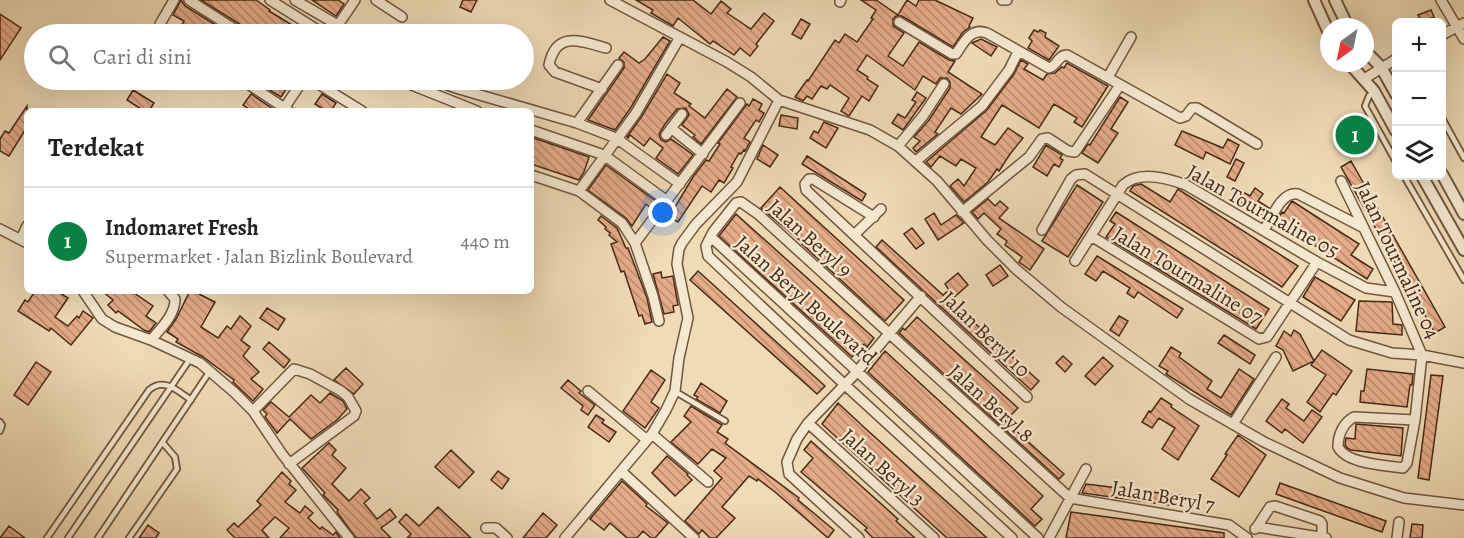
<!DOCTYPE html>
<html lang="id">
<meta charset="utf-8">
<style>
:root{--surface:#fff;--page:#f2f2f2;--text:#222;--muted:#767676;--line:#e0e0e0;--accent:#0b8043}
body{margin:0;font-family:Alegreya,serif;background:var(--page);color:var(--text)}
.controls{position:absolute;right:18px;top:18px;display:grid;overflow:hidden;border-radius:9px;box-shadow:0 6px 24px #0002}
.controls button{width:54px;height:54px;display:grid;place-items:center;padding:0;border:0;border-bottom:2px solid var(--line);background:var(--surface);color:var(--text);font:30px sans-serif}
.compass{position:absolute;left:1320px;top:18px;width:54px;height:54px;border-radius:50%;background:var(--surface);box-shadow:0 6px 24px #0002;rotate:213deg}
.you{position:absolute;left:663px;top:213px;width:21px;height:21px;margin:-15px;border:4px solid #fff;border-radius:50%;background:#1a73e8;box-shadow:0 0 0 9px #1a73e833}
.badge{display:grid;place-items:center;width:39px;height:39px;border-radius:50%;background:var(--accent);color:#fff;font-size:20px;font-weight:700}
.pin{position:absolute;translate:-50% -50%;border:3px solid #fff;box-shadow:0 2px 6px #0006}
.list{margin:0;padding:0;list-style:none}
h2{display:flex;justify-content:space-between;align-items:center;height:78px;margin:0;padding:0 24px;font-size:26px}
h2 small{font-size:20px;font-weight:400;color:var(--muted)}
.list li{display:grid;grid-template-columns:39px 1fr auto;gap:18px;align-items:center;box-sizing:border-box;height:108px;padding:0 24px;border-top:2px solid var(--line)}
.list b{display:block;font-size:22px;white-space:nowrap}
.list p{margin:0;font-size:20px;white-space:nowrap;color:var(--muted)}
.list em{font-size:20px;font-style:normal;color:var(--muted)}
.icon{flex:none;width:33px;height:33px;fill:none;stroke:currentColor;stroke-width:2;stroke-linecap:round;stroke-linejoin:round}
.map{position:relative;flex:none;width:1464px;height:538px;overflow:hidden}
.search{position:absolute;background:var(--surface);box-shadow:0 6px 24px #0002;left:24px;top:24px;width:510px;height:66px;display:flex;align-items:center;gap:15px;box-sizing:border-box;padding:0 21px;border-radius:33px;color:var(--muted);font-size:22px}
.panel{position:absolute;background:var(--surface);box-shadow:0 6px 24px #0002;left:24px;top:108px;width:510px;height:186px;border-radius:9px}
.map>svg:first-child{display:block}
</style>
<div class="map">
<svg width="1464" height="538" viewBox="0 0 1464 538">
<defs>
<pattern id="building-back-hatch" width="6" height="6" patternUnits="userSpaceOnUse" patternTransform="scale(1.5)"><rect width="6" height="6" fill="#e6ac8a"/><path d="M-1 5l2 2M0 0l6 6M5-1l2 2" fill="none" stroke="#bc8c70"/></pattern>
</defs>
<rect width="100%" height="100%" fill="#efdbb6"/>
<filter id="stains"><feTurbulence type="fractalNoise" baseFrequency=".00333" numOctaves="4"/><feColorMatrix values="0 0 0 0 .2 0 0 0 0 .09 0 0 0 0 .02 0 0 0 .5 -.17"/></filter>
<radialGradient id="worn" r=".72"><stop offset=".6" stop-color="#630" stop-opacity="0"/><stop offset="1" stop-color="#630" stop-opacity=".3"/></radialGradient>
<path fill="url(#building-back-hatch)" stroke="#472a15" stroke-width="1.5" d="M181,0L185,6L230,34H179L178,31L184,21L173,15Z
M201,0H256L270,10L269,11L307,34H249L246,28Z
M312,0H338L344,4L336,16Z
M463,0H477L471,12L460,7Z
M636,0H693L711,14L721,1L731,9L727,13L751,29L764,13L774,21L756,44L758,46L750,56L740,48L734,55L713,41L710,44L678,18L673,26L651,13L653,10Z
M861,0H876L898,15L907,0L916,6L919,0H935L973,18L969,26L970,27L963,32L953,47L902,16H896L893,19V26L904,33L888,56L903,66L919,42L949,60L955,61L948,72L982,94L961,114L951,108L935,132L938,134L916,152L913,148L920,141L914,137L929,120L950,88V82L947,78H940L936,84L923,76L915,90L867,55L857,70L868,77L867,79L878,86L869,101L862,96L849,116L841,111L849,98L830,85L827,89L821,86L812,99L807,96L803,101L795,97L807,80L808,81L835,40L839,43L845,34L857,42L873,19L871,18L876,10Z
M1431,10L1434,17L1421,22L1418,15Z
M0,14L21,28L0,60Z
M801,19L810,24L801,39L792,34Z
M1034,30L1038,32L1040,30L1046,33L1045,37L1059,46L1049,60L1028,48L1032,41L1029,38Z
M663,37L670,41L630,109L615,130L588,120L624,68V62L619,58L624,52L639,63L645,59Z
M981,39L997,47L991,56L972,43Z
M1021,60L1028,64L1024,69L1043,80L1047,74L1055,73L1062,67L1064,68L1067,63L1108,86L1082,127L1074,122L1077,118L1054,104L1039,128L1002,105L981,137L995,145L1008,128L1023,138L1010,154L999,171L997,169L988,182L964,202L950,186L958,179L964,186L976,168L961,159L956,166L940,156L931,167L926,162L987,110L1014,74Z
M667,74L680,83L674,93L691,104L689,106L705,118L727,89L737,97L701,144L693,137L695,135L682,125L689,115L686,108L677,109L665,124L659,134L661,140L666,142L671,139L693,155L678,174L656,158L663,148L650,138L644,146L630,135L628,138L627,137L642,116Z
M260,80H292L281,97L258,83Z
M133,90L154,103L149,111H144L127,100Z
M917,92L926,98L903,130L892,123L898,114L905,118L916,102L912,100Z
M251,94L273,109L272,111H252L243,105Z
M322,94L336,103L331,111H326L315,104Z
M1120,97L1128,102L1111,129L1118,133L1098,163L1082,153L1088,144L1090,145Z
M753,99L762,104L759,110L764,113L759,122L756,120L744,138L750,142L745,151L744,150L741,154L739,153L731,167L733,168L724,183L719,180L711,192L702,186L678,222L669,217L693,177L706,160L709,161L720,144L718,143L747,104L749,106Z
M27,106V127L9,156L0,151V139L5,131L9,133Z
M781,115L798,118L797,129L779,126Z
M824,122L838,128L826,148L810,138L814,131L818,133Z
M1182,131L1223,148L1228,139L1239,145L1230,164L1206,152L1203,159L1175,145Z
M531,137L589,157L584,172L579,180L531,164Z
M763,145L778,155L770,167L757,159Z
M1046,145L1062,155L1060,158L1063,160L1059,167L1054,164L1047,176L1033,167Z
M807,156L866,194L862,201L802,164Z
M1236,159L1244,163L1235,181L1227,177Z
M1351,161L1445,327L1435,333L1341,167Z
M606,165L657,202L652,209L646,204L632,226L626,218L588,190Z
M1141,184L1170,202L1178,189L1298,266L1282,287L1130,191L1133,186Z
M1077,185L1103,202L1068,257L1042,241Z
M780,187L904,300L885,321L802,244L803,243L761,208Z
M1255,188L1263,194L1258,201L1269,208L1264,217L1237,200L1243,192L1250,196Z
M988,199L995,206L1000,201L1008,208L999,218L1044,249L1030,270L1019,262L1022,257L1005,245L1007,241L997,234L1001,229L984,213L978,219L972,212Z
M1292,201L1359,244L1351,255L1373,269L1367,279L1283,225L1281,228L1275,224L1282,212L1284,213Z
M1116,212L1269,309L1256,329L1106,237L1115,224L1110,221Z
M934,213L941,225L956,215L964,223L938,240L925,219Z
M736,214L874,338L867,347L864,344L852,357L719,236Z
M601,216L617,228L626,248H628L647,298L652,322L645,324L642,315L639,316L624,271L621,272L611,244L617,242L609,235L610,233L605,229L606,227L598,220Z
M912,228L924,243L916,249L904,234Z
M882,240L943,295L949,290L945,284L958,273L968,285L950,301L1039,381L1031,390L876,247Z
M1097,256L1183,309L1177,318L1138,292L1134,298L1127,293L1130,288L1103,271L1096,281L1085,274Z
M1000,265L1008,276L993,286L986,275Z
M698,271L825,386L817,394L690,280Z
M661,272L662,278L673,276L678,305L673,306L674,312L664,314L653,274Z
M1315,277L1355,300L1341,321L1303,297Z
M35,291H57L68,298L55,317L68,326L77,316L79,318L83,311L93,318L71,345L51,328L49,331L18,311L25,300L28,302Z
M102,291H131L153,306L146,316L156,323L149,332L144,330L118,311L116,313L108,305L113,300Z
M190,291H200L199,294L215,302L201,327L218,338L227,326L231,329L240,316L251,326L241,340L250,347L243,356L259,372L251,379L263,389L253,401L233,382L234,380L203,357L176,342L178,339L167,332L176,319Z
M1359,301L1392,302L1393,324L1402,325V335L1356,331Z
M267,308L285,319L278,330L260,318Z
M1119,316L1128,321L1119,336L1110,330Z
M917,317L1018,408L1005,421L1064,474L1059,479L899,333L903,328L905,330Z
M1294,330L1300,334L1314,361L1293,371L1283,350L1276,346L1284,331L1291,336Z
M1224,335L1255,355L1250,364L1218,343Z
M269,342L290,360L284,368L263,349Z
M1171,347L1181,353L1179,357L1212,381L1207,389L1221,398L1239,369L1254,379L1231,415L1166,374L1168,371L1159,366Z
M1322,350L1352,371L1336,395L1333,393L1320,412L1307,402L1326,375L1311,365Z
M885,351L1043,496L1031,509L1042,519L1035,526L868,372Z
M1063,356L1072,364L1065,372L1056,363Z
M1103,357L1113,366L1095,385L1085,376Z
M36,362L51,372L28,405L14,395Z
M346,368L363,384L354,394L334,380Z
M1367,369L1413,374L1412,385H1410L1407,407L1360,402L1361,391H1364Z
M651,370L665,380L651,402L659,408L645,428L623,411Z
M1431,375L1443,376L1429,480L1418,478Z
M568,380L581,391L579,393L595,405L588,415L581,410L583,406L561,388Z
M701,383L727,401L720,413L696,399L698,397L694,395Z
M330,393L343,401L347,409L337,420L311,439L290,419L277,433L265,417L267,414L263,410L271,402L289,417L311,395L320,403Z
M1161,398L1172,405L1171,407L1199,426L1178,460L1162,449L1175,428L1159,418L1152,428L1142,422L1149,411L1151,412Z
M1282,399L1289,404L1286,408L1304,421L1312,410L1322,417L1303,443L1285,429L1282,433L1266,421Z
M838,403L866,429L987,538H947L925,518L822,424Z
M691,406L722,425L717,432L728,439L725,443L799,498L798,500L834,530L828,538L775,492L758,479L757,481L749,476L722,507L735,518L716,538H710L702,530L699,534L685,521L722,478L714,471L726,458L712,449L698,464L671,442L691,422L684,416Z
M596,415L604,420L602,423L616,432L609,442L588,427Z
M1356,424L1403,428L1401,456L1351,450L1347,448L1345,445L1346,438L1355,439Z
M1238,435L1266,455L1239,497L1211,479L1227,455L1225,454Z
M811,441L898,519L896,521L915,538H873L865,530L867,528L801,472L813,458L804,450Z
M329,443L336,450L332,455L346,468L332,484L349,501L361,489L370,498L364,503L377,519L390,509L396,517L381,528L391,538H356L337,512L338,510L323,495L325,493L302,468Z
M451,450L474,472L459,488L435,467Z
M667,456L688,474L687,475L692,480L675,496L652,473Z
M498,471L509,479L502,489L491,480Z
M282,472L291,481L289,484L296,490L285,502L300,513L305,506L313,513L308,518L320,529L322,527L333,535L336,532L340,538H280L289,528L275,517L262,530L269,538H235L227,530L234,523L238,527L261,505L257,501Z
M622,481L647,504L646,506L668,523L655,538H651L643,531L637,538H627L610,523L604,530L590,519Z
M1280,483L1386,521L1382,532L1276,494Z
M1086,484L1184,496L1183,507L1082,493Z
M438,507L471,538H407L411,534L399,522L406,514L419,526Z
M1071,512L1224,533V538H1066Z
M543,513L557,525L546,538H523Z
M1412,524L1423,525L1422,538H1410Z
M148,525L159,533L156,538H139Z
M9,526L25,538H0Z"/>
<g fill="none" stroke-linecap="round" stroke-linejoin="round">
<g stroke="#71563d" stroke-width="8">
<path id="service" d="M1374,92L1369,96L1365,106L1396,162
M1442,118L1464,158
M1404,176L1464,280
M676,392L725,421
M0,422L2,425L0,431
M47,538L149,390C164,377 178,391 191,400
M68,538L190,359
M98,538L210,371
M129,538L177,469L175,457L163,443"/>
</g>
<g stroke="#71563d" stroke-width="12">
<path id="minor" d="M189,0L242,34
M270,0L324,34
M295,0L353,34
M376,0L402,17
M610,0L727,62L751,77L779,100L870,130L898,146L937,181L987,240L1017,270L1061,307L1189,399L1264,442L1340,478L1404,498L1464,505
M1002,0H1007
M1441,0L1464,39
M840,2L841,0
M899,22L952,54H956C964,42 971,27 987,33L1049,68C1057,66 1058,55 1067,55L1180,118L1186,116L1192,108H1197L1257,144
M172,34L162,28L160,24L174,0
M332,34L355,0
M1442,35L1464,23
M1108,77L1131,37
M1364,79L1396,59
M242,80L289,111
M312,80L362,111
M399,80L477,111
M433,80L459,89L577,123L616,138L680,184
M602,89L555,72L549,65C556,30 581,41 606,48
M283,110L303,80
M577,123L618,65
M671,128L703,154
M531,130L604,155L667,201
M666,135L682,114
M898,146L923,116L944,84
M916,161L982,106L1009,70L1018,52
M531,175L579,191L622,223L635,243L653,296L659,321
M1341,181L1395,292L1422,355
M579,191L636,113L680,37
M962,212L1029,157L1042,139L1048,138L1068,151L1075,152L1120,85
M874,217L813,179H809L805,184L806,190L1027,397
M0,229L27,243
M1042,230L1071,179L1076,175L1085,174L1349,340L1392,353L1422,355L1464,363
M1264,230C1272,218 1281,191 1298,194L1364,228
M854,235L881,209
M1091,236L1259,339L1267,337L1317,262
M711,237L1038,538
M21,239L27,226
M635,243L740,103
M1075,261L1123,185C1139,170 1167,178 1186,185L1317,262L1366,288L1395,292
M83,291L102,319L115,327L151,340L200,363L234,392L253,411L282,454L349,538
M151,340C161,328 175,315 175,299L168,291
M588,391L647,440
M253,411L294,369L310,374L341,391L348,397L356,411L354,416L289,464
M1415,420L1354,417C1343,423 1338,435 1338,447C1347,464 1384,465 1403,468L1407,463L1415,420L1422,355
M808,423L934,538
M1233,424L1276,357
M652,434L708,482
M621,471L694,538
M1257,527L1270,507L1275,506L1320,521L1322,524V537
M486,528H496L507,538
M1255,529L1257,527L1326,538
M565,538L652,434L666,410L675,391L679,358L688,318L677,264L679,249L682,243L696,224L737,182L779,100
M859,538L789,474L787,462L797,439L808,423L854,375L921,296
M1012,538L844,384L708,256L706,246L713,232L736,203L741,202L758,214L1070,498L1229,525L1247,538
M1049,538L1086,469
M1397,538L1399,522"/>
</g>
<g stroke="#71563d" stroke-width="14">
<path id="tertiary" d="M1314,0L1329,33
M1335,0L1348,27
M1365,51L1381,67L1396,94
M1349,63L1374,91L1396,131
M1442,174L1464,214
M1422,176L1464,250"/>
</g>
<use href="#service" stroke="#f5e8d0" stroke-width="4.5"/>
<use href="#minor" stroke="#f5e8d0" stroke-width="9"/>
<use href="#tertiary" stroke="#f5e8d0" stroke-width="10"/>
</g>
<g text-anchor="middle" dominant-baseline="central" stroke-width="4.5" stroke-linejoin="round" paint-order="stroke">
<g font-size="21" fill="#472a15" stroke="#f5e8d0">
<text transform="translate(1263 211) rotate(29)">Jalan Tourmaline 05</text>
<text transform="translate(810 238) rotate(42)">Jalan Beryl 9</text>
<text transform="translate(1398 260) rotate(65)">Jalan Tourmaline 04</text>
<text transform="translate(1188 275) rotate(31)">Jalan Tourmaline 07</text>
<text transform="translate(806 300) rotate(42)">Jalan Beryl Boulevard</text>
<text transform="translate(986 334) rotate(44)">Jalan Beryl 10</text>
<text transform="translate(991 403) rotate(42)">Jalan Beryl 8</text>
<text transform="translate(883 467) rotate(42)">Jalan Beryl 3</text>
<text transform="translate(1163 496) rotate(10)">Jalan Beryl 7</text>
</g>
</g>
<rect width="100%" height="100%" filter="url(#stains)"/>
<rect width="100%" height="100%" fill="url(#worn)"/>
</svg>
<div class="controls">
<button>+</button>
<button>−</button>
<button><svg class="icon" aria-label="layers" viewBox="0 0 24 24"><path d="M12 4l9 5-9 5-9-5zM3 14l9 5 9-5"/></svg></button>
</div>
<svg class="compass" viewBox="-18 -18 36 36"><path d="M0-13l5 13h-10z" fill="#e53935"/><path d="M0 13l5-13h-10z" fill="#767676"/></svg>
<div class="you"></div>
<div class="pin badge" style="left:1355px;top:135px">1</div>
<div class="search"><svg class="icon" aria-label="search" viewBox="0 0 24 24"><circle cx="10" cy="10" r="6"/><path d="M15 15l6 6"/></svg>Cari di sini</div>
<section class="panel">
<h2>Terdekat<small></small></h2>
<ul class="list">
<li><span class="badge">1</span><div><b>Indomaret Fresh</b><p>Supermarket · Jalan Bizlink Boulevard</p></div><em>440 m</em></li>
</ul>
</section>
</div>
